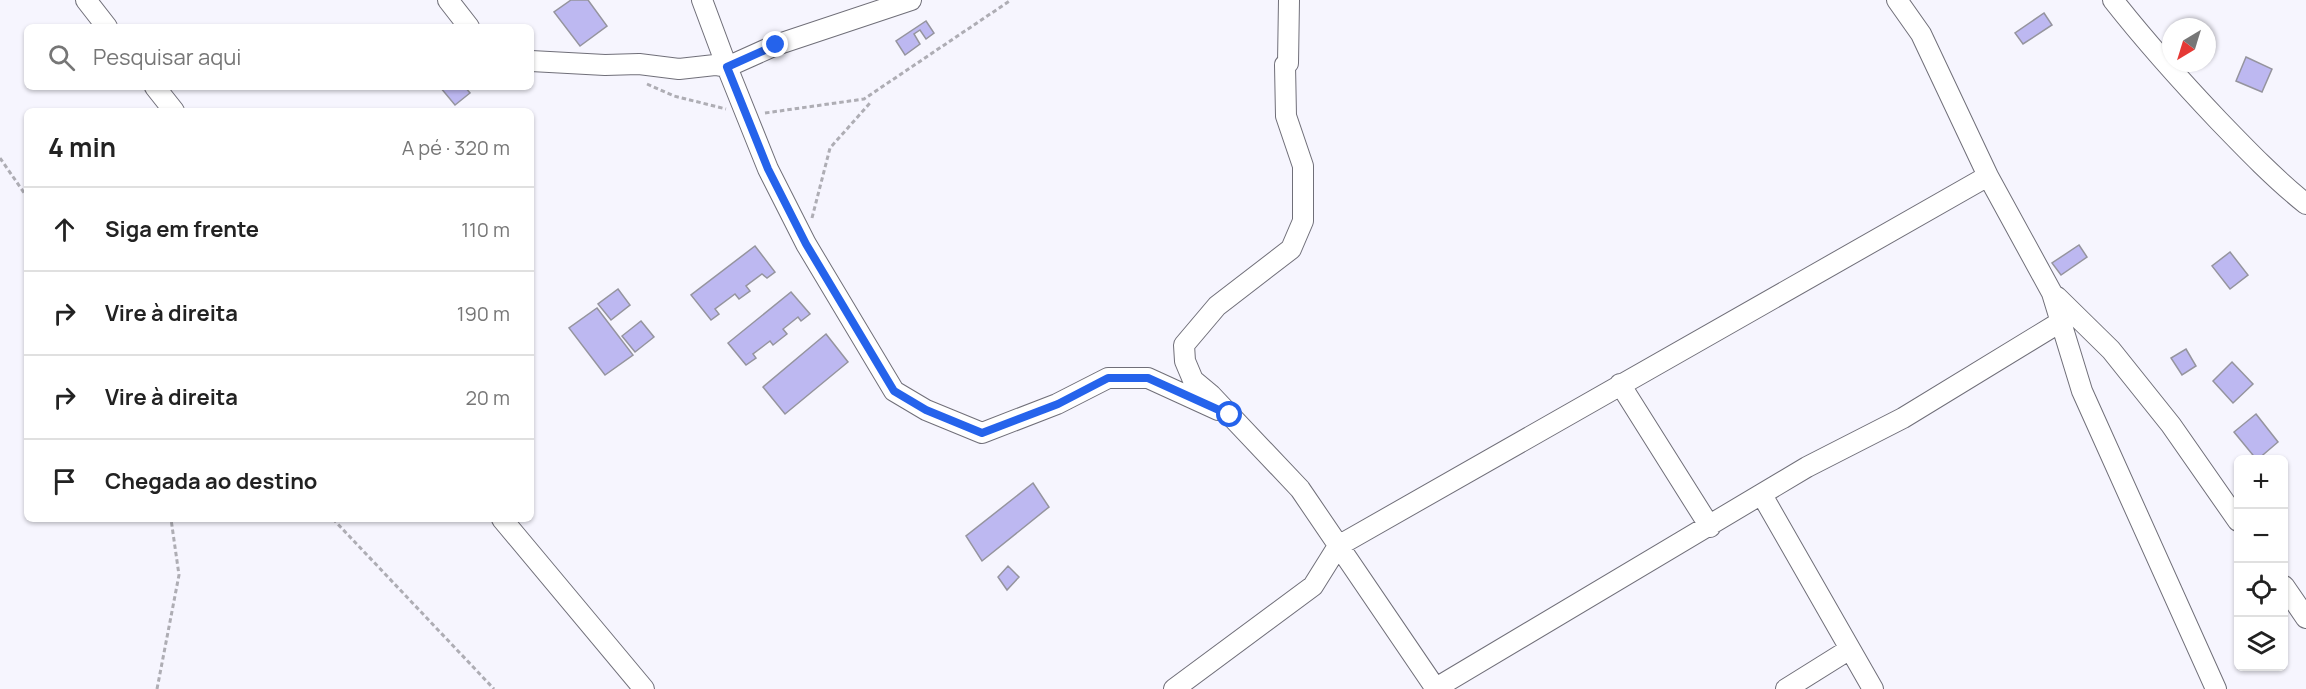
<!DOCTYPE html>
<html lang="pt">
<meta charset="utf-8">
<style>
:root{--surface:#fff;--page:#f2f2f2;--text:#222;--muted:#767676;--line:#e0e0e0}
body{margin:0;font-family:Manrope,sans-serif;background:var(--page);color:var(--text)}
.controls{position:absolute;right:18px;bottom:18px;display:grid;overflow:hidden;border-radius:9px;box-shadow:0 2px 4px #0004}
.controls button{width:54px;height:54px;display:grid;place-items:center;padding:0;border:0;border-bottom:2px solid var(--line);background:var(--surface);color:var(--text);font:30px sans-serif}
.compass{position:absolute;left:2162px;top:18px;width:54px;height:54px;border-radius:50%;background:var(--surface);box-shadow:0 2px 4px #0004;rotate:218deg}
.stop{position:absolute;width:18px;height:18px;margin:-14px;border:4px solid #2563eb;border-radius:50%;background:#fff}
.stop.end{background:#2563eb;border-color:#fff;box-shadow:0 2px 6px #0008}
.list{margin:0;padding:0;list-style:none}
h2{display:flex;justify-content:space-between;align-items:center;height:78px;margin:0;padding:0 24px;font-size:26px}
h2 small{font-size:20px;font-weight:400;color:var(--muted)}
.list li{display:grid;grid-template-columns:39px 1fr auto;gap:18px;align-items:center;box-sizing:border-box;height:84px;padding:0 24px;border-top:2px solid var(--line)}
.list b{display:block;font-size:22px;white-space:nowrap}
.list em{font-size:20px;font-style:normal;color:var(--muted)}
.icon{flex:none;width:33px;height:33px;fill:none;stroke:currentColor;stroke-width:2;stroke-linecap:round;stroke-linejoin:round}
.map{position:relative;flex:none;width:2306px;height:689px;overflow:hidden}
.search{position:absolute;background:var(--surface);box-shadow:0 2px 4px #0004;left:24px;top:24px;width:510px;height:66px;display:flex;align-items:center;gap:15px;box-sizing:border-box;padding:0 21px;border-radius:9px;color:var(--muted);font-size:22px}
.panel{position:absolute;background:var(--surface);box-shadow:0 2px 4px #0004;left:24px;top:108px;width:510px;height:414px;border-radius:9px}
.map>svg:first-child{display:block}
</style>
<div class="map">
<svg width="2306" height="689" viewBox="0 0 2306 689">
<rect width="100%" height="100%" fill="#f6f5fe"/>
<path fill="#bdb8f1" stroke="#95949e" stroke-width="1.5" d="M571,0H588L607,26L580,46L554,12Z
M2044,13L2052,25L2023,44L2015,33Z
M926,21L934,33L926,39L920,30L914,34L920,44L905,55L896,41Z
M2246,57L2272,69L2262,92L2236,81Z
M440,87H465L470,93L455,105Z
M2079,245L2087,257L2061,275L2052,263Z
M755,246L775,272L767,278L762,274L746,286L750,291L739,299L735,294L715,309L719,314L711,320L691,295Z
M2230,252L2248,275L2230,289L2212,266Z
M618,289L630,305L611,320L598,304Z
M791,292L810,314L801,321L798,317L783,329L787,334L773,345L770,341L753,354L756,358L746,365L728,343Z
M597,308L633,355L605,375L569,328Z
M641,321L654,337L635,352L622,336Z
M826,334L848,362L785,414L763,387Z
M2186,349L2196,366L2182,375L2171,358Z
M2232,362L2253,384L2233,403L2213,381Z
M2256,414L2278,442L2257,460L2234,432Z
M1033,483L1049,507L982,561L966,536Z
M1008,566L1019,577L1007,590L998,577Z"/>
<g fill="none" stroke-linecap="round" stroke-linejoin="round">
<g stroke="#706f79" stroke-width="22">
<path id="minor" d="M86,0L107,27
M448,0L469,27
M702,0L727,67L768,169L806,244L894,391L926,410L982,433L1057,404L1108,378H1148L1218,410
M1289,0L1288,63L1285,65L1286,116L1303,166V221L1291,249L1217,306L1184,345L1185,361L1193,380L1211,395L1300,489L1436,689
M1897,0L1921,34L1988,176L2052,293L2082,391L2216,689
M2113,0C2146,42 2182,82 2219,121C2247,150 2275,179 2306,204
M531,61L605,65L639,64L679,69L715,65L727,67L776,45L911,0
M155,87L174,111
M2057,297L2111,350L2171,425L2238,521
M1620,384L1710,527
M1762,495L1873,689
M502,519L644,689
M2284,586L2306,618
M1436,688L1807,467L1903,418L2062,321
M1174,689L1313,586L1338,546L1988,176
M1786,689L1850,649"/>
</g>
<path stroke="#aeadb4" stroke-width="3" stroke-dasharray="4.5 3" stroke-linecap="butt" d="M647,84L674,96L726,109
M765,113L864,99L1011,0
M0,158L27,197
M812,218L830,148L870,103
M333,519L494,689
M157,689L179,575L171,519"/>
<use href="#minor" stroke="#fff" stroke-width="20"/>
</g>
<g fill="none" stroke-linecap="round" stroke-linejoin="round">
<path stroke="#2563eb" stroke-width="8" d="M776,45L727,67L768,169L806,244L894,391L926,410L982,433L1058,404L1108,378H1148L1230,415"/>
</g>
</svg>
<div class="controls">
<button>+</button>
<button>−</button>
<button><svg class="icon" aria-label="locate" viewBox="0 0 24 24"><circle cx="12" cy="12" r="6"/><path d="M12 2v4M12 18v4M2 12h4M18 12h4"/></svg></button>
<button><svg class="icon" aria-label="layers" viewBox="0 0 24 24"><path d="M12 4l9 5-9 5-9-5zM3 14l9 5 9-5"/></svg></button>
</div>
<svg class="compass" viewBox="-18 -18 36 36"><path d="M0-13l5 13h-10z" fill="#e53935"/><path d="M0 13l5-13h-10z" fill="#767676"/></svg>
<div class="stop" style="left:1230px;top:415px"></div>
<div class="stop end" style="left:776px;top:45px"></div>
<div class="search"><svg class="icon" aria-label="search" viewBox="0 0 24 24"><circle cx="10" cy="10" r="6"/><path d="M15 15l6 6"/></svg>Pesquisar aqui</div>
<section class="panel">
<h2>4 min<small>A pé · 320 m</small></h2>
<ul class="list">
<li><svg class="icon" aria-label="ahead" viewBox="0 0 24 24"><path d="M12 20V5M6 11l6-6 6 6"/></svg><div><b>Siga em frente</b></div><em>110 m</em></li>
<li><svg class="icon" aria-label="right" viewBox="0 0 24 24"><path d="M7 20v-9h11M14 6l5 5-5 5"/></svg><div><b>Vire à direita</b></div><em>190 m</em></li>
<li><svg class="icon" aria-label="right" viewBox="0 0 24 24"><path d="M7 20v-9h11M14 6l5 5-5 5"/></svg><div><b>Vire à direita</b></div><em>20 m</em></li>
<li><svg class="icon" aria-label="arrive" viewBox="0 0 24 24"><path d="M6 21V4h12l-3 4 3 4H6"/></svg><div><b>Chegada ao destino</b></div></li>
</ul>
</section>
</div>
